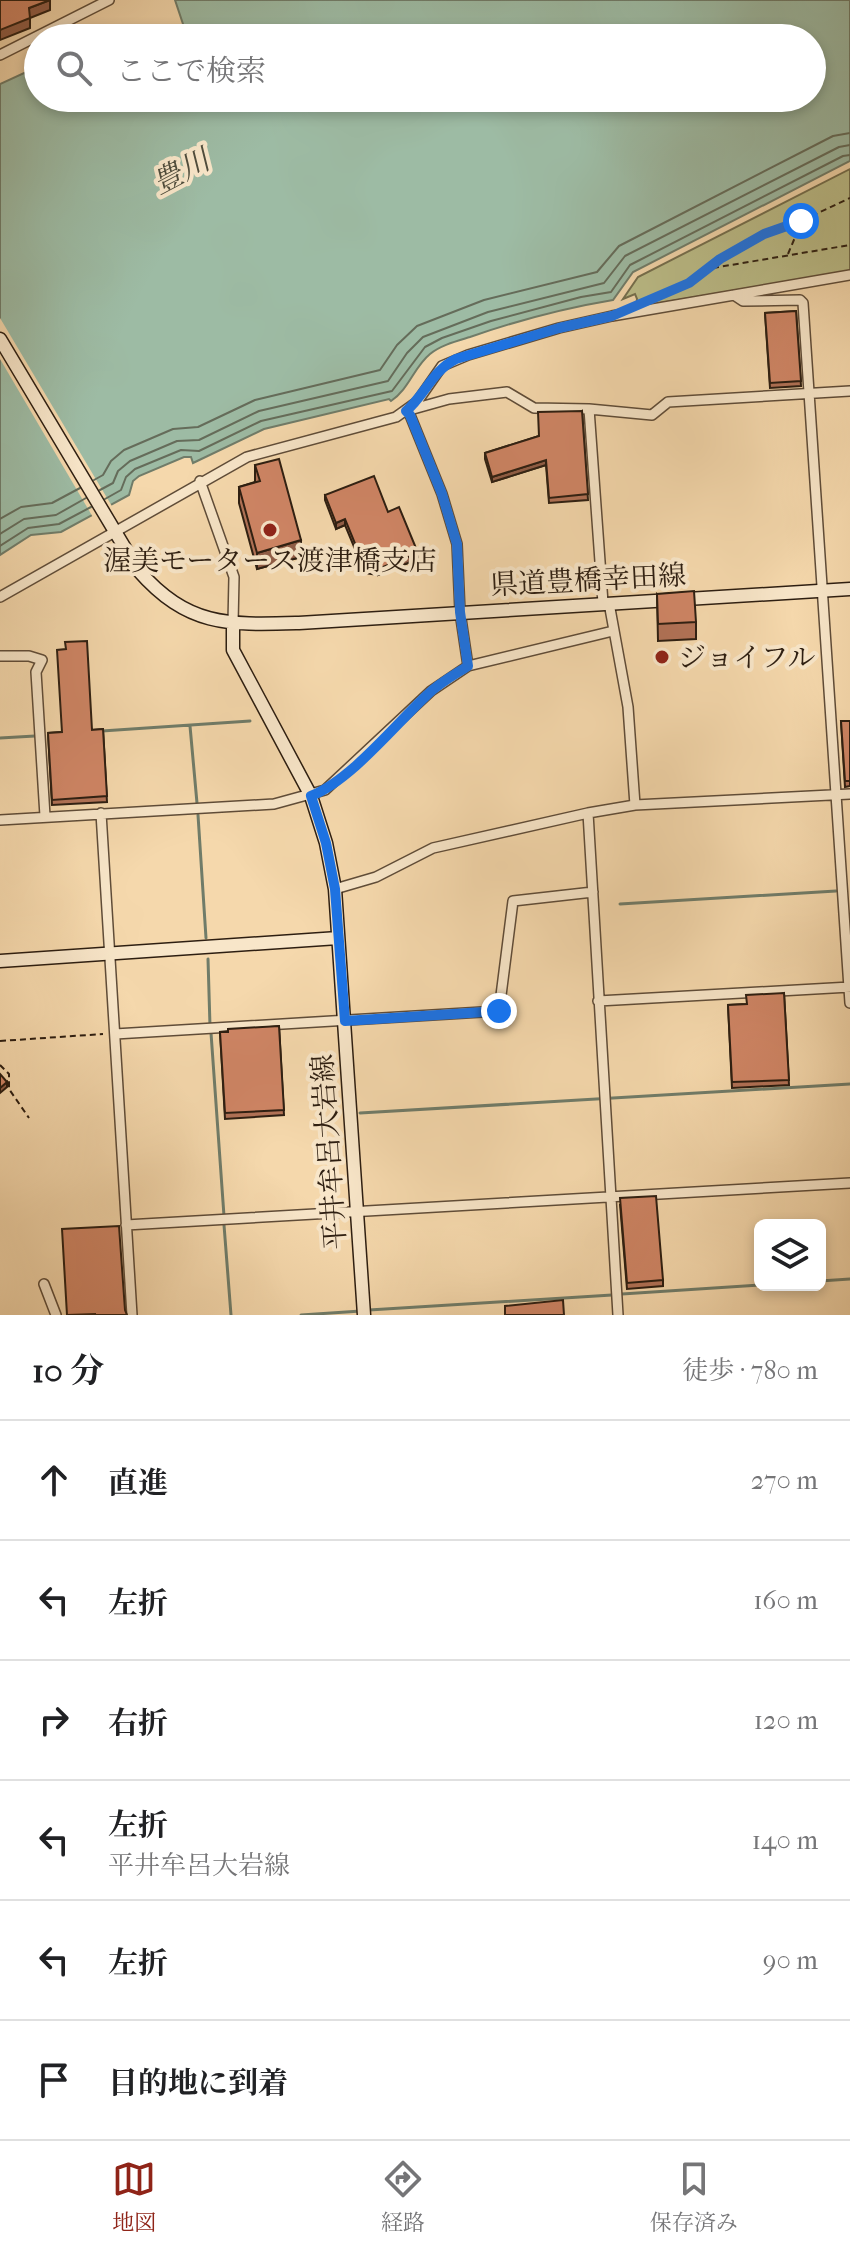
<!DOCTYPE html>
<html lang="ja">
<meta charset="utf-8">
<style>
:root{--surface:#fff;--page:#f6f6f6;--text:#202124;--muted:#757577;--line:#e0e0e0;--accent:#8f2418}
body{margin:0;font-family:"IM FELL French Canon","Noto Serif JP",serif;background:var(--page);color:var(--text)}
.controls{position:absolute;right:24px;bottom:24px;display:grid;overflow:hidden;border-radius:12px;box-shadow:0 4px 12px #0003}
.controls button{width:72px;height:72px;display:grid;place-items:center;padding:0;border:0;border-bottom:2px solid var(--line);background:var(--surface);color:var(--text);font:40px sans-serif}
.stop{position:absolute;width:24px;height:24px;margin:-18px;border:6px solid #1a73e8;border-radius:50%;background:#fff}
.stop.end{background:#1a73e8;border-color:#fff;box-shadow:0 2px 8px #0008}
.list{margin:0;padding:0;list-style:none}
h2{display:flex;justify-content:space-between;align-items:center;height:104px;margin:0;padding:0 32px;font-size:34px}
h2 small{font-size:26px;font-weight:400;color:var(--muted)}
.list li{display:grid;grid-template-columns:52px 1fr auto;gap:24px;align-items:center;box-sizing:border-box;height:120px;padding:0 32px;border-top:2px solid var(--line)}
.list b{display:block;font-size:30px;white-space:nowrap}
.list p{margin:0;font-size:26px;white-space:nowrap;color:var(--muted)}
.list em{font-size:26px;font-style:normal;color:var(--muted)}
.icon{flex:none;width:44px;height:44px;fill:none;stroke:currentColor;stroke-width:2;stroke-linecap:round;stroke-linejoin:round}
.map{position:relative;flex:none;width:850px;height:1315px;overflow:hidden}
.search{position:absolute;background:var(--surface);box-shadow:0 4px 12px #0003;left:24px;right:24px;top:24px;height:88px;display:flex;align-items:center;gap:20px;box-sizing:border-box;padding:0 28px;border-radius:44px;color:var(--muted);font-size:30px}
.sheet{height:824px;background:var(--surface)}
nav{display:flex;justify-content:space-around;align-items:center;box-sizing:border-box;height:112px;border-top:2px solid var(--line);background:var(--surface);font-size:22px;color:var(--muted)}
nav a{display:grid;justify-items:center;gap:4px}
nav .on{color:var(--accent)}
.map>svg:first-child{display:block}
</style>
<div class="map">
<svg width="850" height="1315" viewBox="0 0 850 1315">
<rect width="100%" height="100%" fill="#f5d8ac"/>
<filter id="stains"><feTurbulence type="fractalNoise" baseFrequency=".0025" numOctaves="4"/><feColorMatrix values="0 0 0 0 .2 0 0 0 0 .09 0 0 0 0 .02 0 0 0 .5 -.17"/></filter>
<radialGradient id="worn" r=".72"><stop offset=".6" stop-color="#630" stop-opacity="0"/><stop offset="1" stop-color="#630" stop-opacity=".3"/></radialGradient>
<path fill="#bcbe89" stroke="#746e4d" stroke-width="2" d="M850,169V271L636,307L637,299L635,294L623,299L638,277Z"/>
<path fill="#9dbba4" stroke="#707c69" stroke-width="2" d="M175,0H850V161L633,272L613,300C565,308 516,321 470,337C457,341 441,345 430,354C414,367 409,389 391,401L389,399L264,429L193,463L191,457H184L139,476L133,481L129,495L61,532L31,535L0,555V84L24,73L33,74L38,83V98L52,99L812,98V38H185L186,33Z"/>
<path fill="#f5d8ac" d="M0,318L113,508L94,519L0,359Z"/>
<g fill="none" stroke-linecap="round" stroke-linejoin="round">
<path stroke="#656c5a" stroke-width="2" d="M94,480L103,475L111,461L124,450L173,429L198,427L255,400L380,370L397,345L417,326L484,300L597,272L619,246L833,136L850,133
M100,490L113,483L118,471L130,461L177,441L199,440L259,411L388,381L407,353L423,337L488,312L604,283L625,256L839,147L850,145
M105,499L121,490L126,477L135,469L181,450L199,451L261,421L392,391L425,347L442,338L491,321L581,297L611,292L630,265L843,156L850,155
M0,519L21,507L52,503L80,488
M0,534L24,519L56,515L86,498
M0,546L28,528L59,524L91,507"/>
<path stroke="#707c69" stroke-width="3" d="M190,726L197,803
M102,731L250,721
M0,738L35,736
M198,815L206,938
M620,904L836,891
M208,959L210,1026
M211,1033L224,1216
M360,1113L850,1084
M224,1225L231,1315
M820,1281L850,1279
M622,1294L760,1285
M369,1310L612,1295
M301,1315L361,1311"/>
<g stroke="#5f4c38" stroke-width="12">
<path id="street" d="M0,55L109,0
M734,295L743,301L800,300L803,303L850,1003
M589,409L603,603
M200,481L234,577L233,623
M0,597L247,457L396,417L417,402L442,366L468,355L559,328L612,316L850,275
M609,603L628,707L635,805
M0,656H29L42,660L36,672L45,816
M468,666L460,612L457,544L442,494L410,415L406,411L449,399L507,392L534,408L589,409L652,415L668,402L850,391
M101,813L132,1315
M588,813L618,1315
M0,820L274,804L325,790L431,691L468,666L613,631
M335,889L376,877L433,848L588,813L635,805L850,794
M598,1001L850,987
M115,1034L499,1011L513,901L593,892
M126,1225L850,1183
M44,1284L56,1315"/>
</g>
<g stroke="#2d1e11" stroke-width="15">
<path id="secondary" d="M0,339L138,570C188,627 228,625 299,623L850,589
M233,623V650L311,796L326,843L335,889L364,1315
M0,961L338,938"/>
</g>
<path stroke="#2d1e11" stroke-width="2" stroke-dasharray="6 4" stroke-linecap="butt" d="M788,254L801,223
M713,268L850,245
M653,298L689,283L720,259L764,234L801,221L850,198
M0,1041L103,1034
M0,1065L9,1074V1089L29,1118"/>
<use href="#street" stroke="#f8e6c9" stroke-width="9"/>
<use href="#secondary" stroke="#f8e6c9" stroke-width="12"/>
</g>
<path fill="#b27257" stroke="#2d1e11" stroke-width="2" d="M796,311L801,386L770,388L765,313Z
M582,411L588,500L549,503L546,465L492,482L485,459V453L539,436Z
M255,465L301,557L257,569L239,503V487L255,482Z
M325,495L388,512L418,559L378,575L365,573L345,525L336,529L325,500Z
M657,594L696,622V639L658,641Z
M841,721H850V786L845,787Z
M103,729L107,802L52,805L48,733Z
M784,993L789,1085L732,1088L728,1005L747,1004Z
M279,1026L284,1115L225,1119L220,1032Z
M620,1204L663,1280V1286L627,1289Z"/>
<path fill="#915d47" stroke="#2d1e11" stroke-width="2" d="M50,0V10L30,18V28L0,40V30L29,8Z
M546,460V465L492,482V477Z
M345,519V525L336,529V523Z
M301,540V557L257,569V553Z
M418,553V559L378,575V569Z
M7,1082V1087L0,1093V1088Z"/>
<path fill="#cf8565" stroke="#2d1e11" stroke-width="2" d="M0,0H50L29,8L30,18L0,30Z
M796,311L801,381L770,383L765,313Z
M582,411L588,494L549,498L546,460L492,477L485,453L539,436L538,412Z
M279,459L301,540L257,553L239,487L260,481L255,465Z
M374,476L388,512L399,507L418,553L378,569L365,568L345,519L336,523L325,495Z
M694,591L696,622L658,624L657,594Z
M87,641L92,730L103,729L107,796L52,800L48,733L62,732L57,650L66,649L65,642Z
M841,721H850V781H845Z
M784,993L789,1080L732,1082L728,1005L747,1004L746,995Z
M279,1026L284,1110L225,1113L220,1032H228V1029Z
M0,1074L7,1082L0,1088Z
M656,1196L663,1280L627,1283L620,1198Z
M119,1226L125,1310L127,1315H95V1314L67,1315L62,1229Z
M563,1300L564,1315H505V1306Z"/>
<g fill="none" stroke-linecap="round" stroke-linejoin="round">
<path stroke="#1a73e8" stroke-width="10" d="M499,1011L345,1021L335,889L326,843L311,796C351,780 395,725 427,695C439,683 454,675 468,666L460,612L457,544L442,494L410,415L406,411C425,395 432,371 456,359L559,328L612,316L689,283L720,259L764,234L801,221"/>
</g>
<g fill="#8f2418" stroke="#f8e6c9" stroke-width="3">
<circle cx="270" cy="530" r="8"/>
<circle cx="662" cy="657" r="8"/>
</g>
<g text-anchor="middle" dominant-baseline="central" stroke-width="8" stroke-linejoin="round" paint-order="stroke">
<g font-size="28" fill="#2d1e11" stroke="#f8e6c9">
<text x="270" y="560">渥美モータース渡津橋支店</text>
<text x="678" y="657" text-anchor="start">ジョイフル</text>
</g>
<g font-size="28" fill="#2d1e11" stroke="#f8e6c9">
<text transform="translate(588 580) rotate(-3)">県道豊橋幸田線</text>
<text transform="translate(329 1152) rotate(-94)">平井牟呂大岩線</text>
</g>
<g font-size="30" font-style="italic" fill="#4f4d3d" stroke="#f8e6c9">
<text transform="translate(181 172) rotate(-28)">豊川</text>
</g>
</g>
<rect width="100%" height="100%" filter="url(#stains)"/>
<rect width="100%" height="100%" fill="url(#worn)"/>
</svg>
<div class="controls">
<button><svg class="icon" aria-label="layers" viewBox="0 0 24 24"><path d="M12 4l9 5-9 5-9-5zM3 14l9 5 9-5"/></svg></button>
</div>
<div class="stop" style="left:801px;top:221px"></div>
<div class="stop end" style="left:499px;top:1011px"></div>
<div class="search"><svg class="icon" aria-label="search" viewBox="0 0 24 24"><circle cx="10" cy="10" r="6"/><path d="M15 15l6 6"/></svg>ここで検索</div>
</div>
<section class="sheet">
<h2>10 分<small>徒歩 · 780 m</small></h2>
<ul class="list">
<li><svg class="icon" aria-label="ahead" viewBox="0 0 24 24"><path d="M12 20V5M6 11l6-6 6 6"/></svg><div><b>直進</b></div><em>270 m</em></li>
<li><svg class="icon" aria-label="left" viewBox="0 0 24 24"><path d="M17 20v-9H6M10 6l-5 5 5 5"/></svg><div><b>左折</b></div><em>160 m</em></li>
<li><svg class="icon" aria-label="right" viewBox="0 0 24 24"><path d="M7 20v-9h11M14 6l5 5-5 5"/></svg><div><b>右折</b></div><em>120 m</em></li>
<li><svg class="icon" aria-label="left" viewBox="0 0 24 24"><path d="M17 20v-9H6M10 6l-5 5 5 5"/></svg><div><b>左折</b><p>平井牟呂大岩線</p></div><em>140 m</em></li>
<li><svg class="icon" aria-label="left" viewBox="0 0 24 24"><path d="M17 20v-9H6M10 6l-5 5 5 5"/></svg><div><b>左折</b></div><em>90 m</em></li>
<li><svg class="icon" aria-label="arrive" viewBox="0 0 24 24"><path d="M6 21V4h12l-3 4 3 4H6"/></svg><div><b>目的地に到着</b></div></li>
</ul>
</section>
<nav>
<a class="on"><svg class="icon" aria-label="map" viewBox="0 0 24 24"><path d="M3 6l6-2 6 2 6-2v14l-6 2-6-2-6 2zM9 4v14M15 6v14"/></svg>地図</a>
<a><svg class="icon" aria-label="directions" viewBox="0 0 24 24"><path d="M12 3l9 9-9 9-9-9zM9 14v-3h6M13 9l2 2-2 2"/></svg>経路</a>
<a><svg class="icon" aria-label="saved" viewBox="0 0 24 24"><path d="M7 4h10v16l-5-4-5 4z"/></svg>保存済み</a>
</nav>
